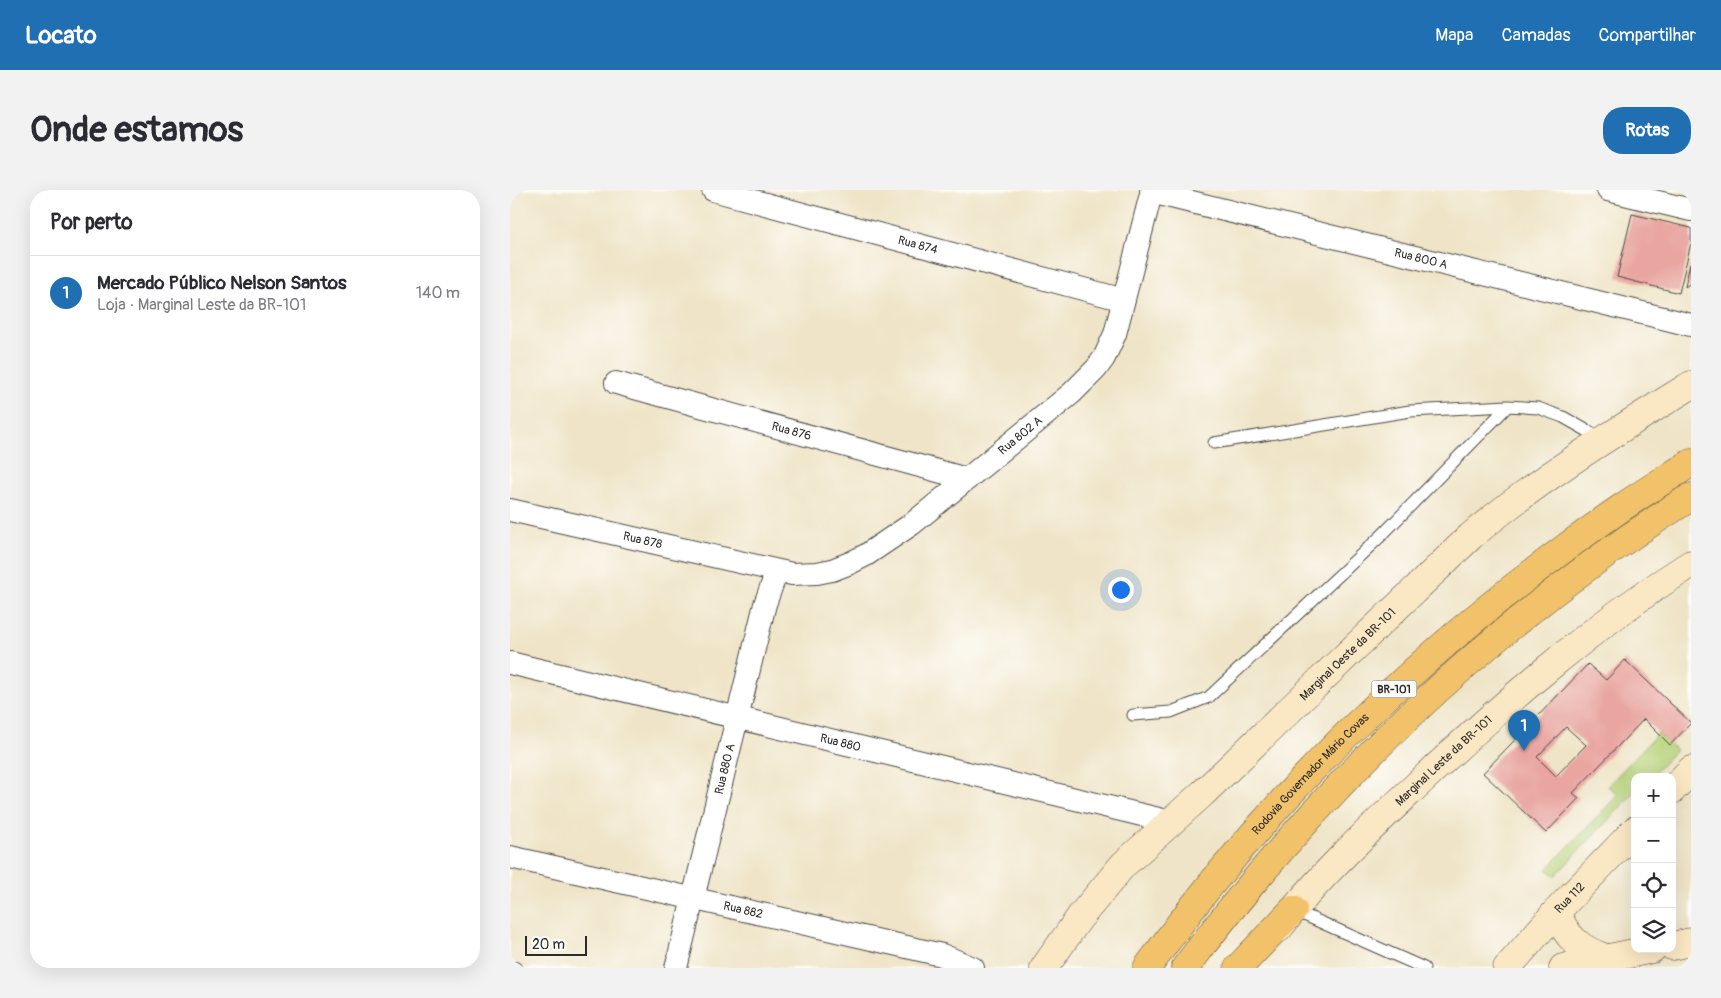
<!DOCTYPE html>
<html lang="pt">
<meta charset="utf-8">
<style>
:root{--surface:#fff;--page:#f2f2f3;--text:#2b2b33;--muted:#7c7c81;--line:#e1e1e2;--accent:#1f6fb2}
body{margin:0;font-family:Pangolin,sans-serif;background:var(--page);color:var(--text)}
.controls{position:absolute;right:15px;bottom:15px;display:grid;overflow:hidden;border-radius:10px;box-shadow:0 5px 20px #0002}
.controls button{width:45px;height:45px;display:grid;place-items:center;padding:0;border:0;border-bottom:1px solid var(--line);background:var(--surface);color:var(--text);font:25px sans-serif}
.scale{position:absolute;left:15px;bottom:12px;width:62px;box-sizing:border-box;padding-left:5px;border:2px solid #2b2b2b;border-top:0;font-size:14px;line-height:18px;white-space:nowrap;color:#2b2b2b;-webkit-text-stroke:4px #fdfcf7;paint-order:stroke}
.you{position:absolute;left:610px;top:399px;width:18px;height:18px;margin:-12px;border:4px solid #fff;border-radius:50%;background:#1a73e8;box-shadow:0 0 0 8px #1a73e833}
.badge{display:grid;place-items:center;width:32px;height:32px;border-radius:50%;background:var(--accent);color:#fff;font-size:16px;font-weight:700}
.pin{position:absolute;translate:-50% -41px;filter:drop-shadow(0 1px 2px #0008)}
.pin::after{content:'';position:absolute;top:26px;width:18px;height:15px;background:inherit;clip-path:polygon(0 0,100% 0,50% 100%)}
.list{margin:0;padding:0;list-style:none}
h2{display:flex;justify-content:space-between;align-items:center;height:65px;margin:0;padding:0 20px;font-size:21px}
h2 small{font-size:16px;font-weight:400;color:var(--muted)}
.list li{display:grid;grid-template-columns:32px 1fr auto;gap:15px;align-items:center;box-sizing:border-box;height:75px;padding:0 20px;border-top:1px solid var(--line)}
.list b{display:block;font-size:19px;white-space:nowrap}
.list p{margin:0;font-size:16px;white-space:nowrap;color:var(--muted)}
.list em{font-size:16px;font-style:normal;color:var(--muted)}
.icon{flex:none;width:28px;height:28px;fill:none;stroke:currentColor;stroke-width:2;stroke-linecap:round;stroke-linejoin:round}
.map{position:relative;flex:none;width:1181px;height:778px;overflow:hidden;border-radius:20px}
header{display:flex;align-items:center;gap:30px;box-sizing:border-box;height:70px;padding:0 25px;background:var(--accent);color:#fff}
header strong{font-size:24px}
nav{display:flex;gap:28px;margin-inline-start:auto;font-size:18px}
.intro{display:flex;align-items:center;justify-content:space-between;box-sizing:border-box;height:120px;padding:0 30px}
h1{margin:0;font-size:35px}
.button{padding:12px 22px;border-radius:20px;background:var(--accent);color:#fff;font-size:18px;font-weight:700}
main{display:flex;gap:30px;padding:0 30px}
aside{flex:1;background:var(--surface);border-radius:20px;box-shadow:0 5px 20px #0002}
.map>svg:first-child{display:block}
</style>
<header>
<strong>Locato</strong>
<nav><a>Mapa</a><a>Camadas</a><a>Compartilhar</a></nav>
</header>
<div class="intro"><h1>Onde estamos</h1><a class="button">Rotas</a></div>
<main>
<aside>
<h2>Por perto<small></small></h2>
<ul class="list">
<li><span class="badge">1</span><div><b>Mercado Público Nelson Santos</b><p>Loja · Marginal Leste da BR-101</p></div><em>140 m</em></li>
</ul>
</aside>
<div class="map">
<svg width="1181" height="778" viewBox="0 0 1181 778">
<rect width="100%" height="100%" fill="#fdfcf7"/>
<filter id="ink" filterUnits="userSpaceOnUse"><feTurbulence type="fractalNoise" baseFrequency=".02" numOctaves="2"/><feDisplacementMap in="SourceGraphic" scale="10" xChannelSelector="R" yChannelSelector="G"/><feConvolveMatrix kernelMatrix="1 2 1 2 8 2 1 2 1" color-interpolation-filters="sRGB"/></filter>
<filter id="wash" filterUnits="userSpaceOnUse"><feTurbulence type="fractalNoise" baseFrequency=".0096" numOctaves="4" result="noise"/><feDisplacementMap in="SourceGraphic" scale="20" xChannelSelector="R" yChannelSelector="G"/><feGaussianBlur stdDeviation="1.12" result="paint"/><feColorMatrix in="noise" values="0 0 0 0 0 0 0 0 0 0 0 0 0 0 0 0 0 1.4 0 .05"/><feComposite in="paint" operator="in"/></filter>
<g filter="url(#wash)">
<rect width="100%" height="100%" fill="#efe4c7"/>
<path fill="#b5d177" stroke="#707e51" d="M1148,543L1166,560L1140,587H1125V602L1045,686L1037,679L1108,605L1098,596Z"/>
<g id="blocks">
<path fill="#e9a6a1" fill-rule="evenodd" d="M1122,24L1181,38V53L1169,103L1107,87Z
M1180,73L1181,93L1175,97Z
M1115,470L1181,533L1160,555L1134,529L1063,603L1069,608L1036,643L973,583L1078,474L1096,490ZM1056,537L1076,555L1046,586L1027,567Z"/>
</g>
</g>
<g filter="url(#ink)">
<use href="#blocks" fill-opacity="0" stroke="#484742" stroke-width="1"/>
<g fill="none" stroke-linecap="round" stroke-linejoin="round">
<g stroke="#484742" stroke-width="13">
<path id="lane" d="M704,253L900,221L998,216L1028,218L1053,227L1092,249
M623,525L661,522L699,507L871,346L998,216
M783,720L914,778
M0,777L6,778"/>
</g>
<g stroke="#484742" stroke-width="24">
<g id="street">
<path id="s1" d="M203,0L614,110"/>
<path d="M1098,0L1181,20"/>
<path id="s2" d="M641,2L1181,135"/>
<path id="s3" d="M106,193L457,289"/>
<path id="s4" d="M0,320L282,384L307,383L322,380L340,373L356,365L402,334L562,203L586,179L594,168L605,144L642,0"/>
<path id="s5" d="M0,473L661,632"/>
<path id="s6" d="M0,667L432,765L463,778"/>
<path id="s7" d="M166,778L255,414L267,381"/>
</g>
</g>
<g stroke="#484742" stroke-width="29">
<g id="secondary">
<path d="M1162,600L1181,580"/>
<path d="M1046,722C1057,748 1069,759 1096,768"/>
<path id="s8" d="M769,738C809,686 859,640 906,596C991,516 1081,436 1181,374"/>
<path d="M1162,756L1181,752"/>
<path id="s9" d="M534,778L570,727L613,675L693,603L961,346C1030,288 1105,242 1181,195"/>
<path id="s10" d="M997,778L1046,722L1125,640"/>
<path d="M1053,778L1142,759"/>
</g>
</g>
<g stroke="#484742" stroke-width="29">
<g id="highway">
<path id="s11" d="M637,778C767,597 931,442 1114,316C1136,301 1159,287 1181,273"/>
<path d="M675,778C814,593 984,430 1181,307"/>
<path d="M728,778L783,720"/>
</g>
</g>
<use href="#lane" stroke="#fff" stroke-width="11"/>
<use href="#street" stroke="#fff" stroke-width="22"/>
<use href="#secondary" stroke="#fae7c3" stroke-width="28"/>
<use href="#highway" stroke="#f2c26a" stroke-width="28"/>
</g>
</g>
<g text-anchor="middle" dominant-baseline="central" stroke-width="4.5" stroke-linejoin="round" paint-order="stroke">
<rect fill="#fdfcf7" stroke="#6a6a68" stroke-width="1" x="861.5" y="490.5" width="45" height="17" rx="4"/>
<g font-size="11" font-weight="bold" fill="#2b2b2b">
<text x="884" y="499">BR-101</text>
</g>
<g font-size="12" fill="#2b2b2b" stroke="#fdfcf7">
<text stroke="none"><textPath href="#s1" startOffset="212">Rua 874</textPath></text>
<text stroke="none"><textPath href="#s2" startOffset="278">Rua 800 A</textPath></text>
<text stroke="none"><textPath href="#s3" startOffset="182">Rua 876</textPath></text>
<text stroke="none"><textPath href="#s4" startOffset="562">Rua 802 A</textPath></text>
<text stroke="none"><textPath href="#s4" startOffset="136">Rua 878</textPath></text>
<text stroke="none"><textPath href="#s9" startOffset="438">Marginal Oeste da BR-101</textPath></text>
<text stroke="none"><textPath href="#s5" startOffset="340">Rua 880</textPath></text>
<text stroke="none"><textPath href="#s8" startOffset="235">Marginal Leste da BR-101</textPath></text>
<text stroke="none"><textPath href="#s7" startOffset="205">Rua 880 A</textPath></text>
<text stroke="none"><textPath href="#s11" startOffset="254">Rodovia Governador Mário Covas</textPath></text>
<text stroke="none"><textPath href="#s10" startOffset="94">Rua 112</textPath></text>
<text stroke="none"><textPath href="#s6" startOffset="239">Rua 882</textPath></text>
</g>
</g>
</svg>
<div class="controls">
<button>+</button>
<button>−</button>
<button><svg class="icon" aria-label="locate" viewBox="0 0 24 24"><circle cx="12" cy="12" r="6"/><path d="M12 2v4M12 18v4M2 12h4M18 12h4"/></svg></button>
<button><svg class="icon" aria-label="layers" viewBox="0 0 24 24"><path d="M12 4l9 5-9 5-9-5zM3 14l9 5 9-5"/></svg></button>
</div>
<div class="scale">20 m</div>
<div class="you"></div>
<div class="pin badge" style="left:1014px;top:561px">1</div>
</div>
</main>
